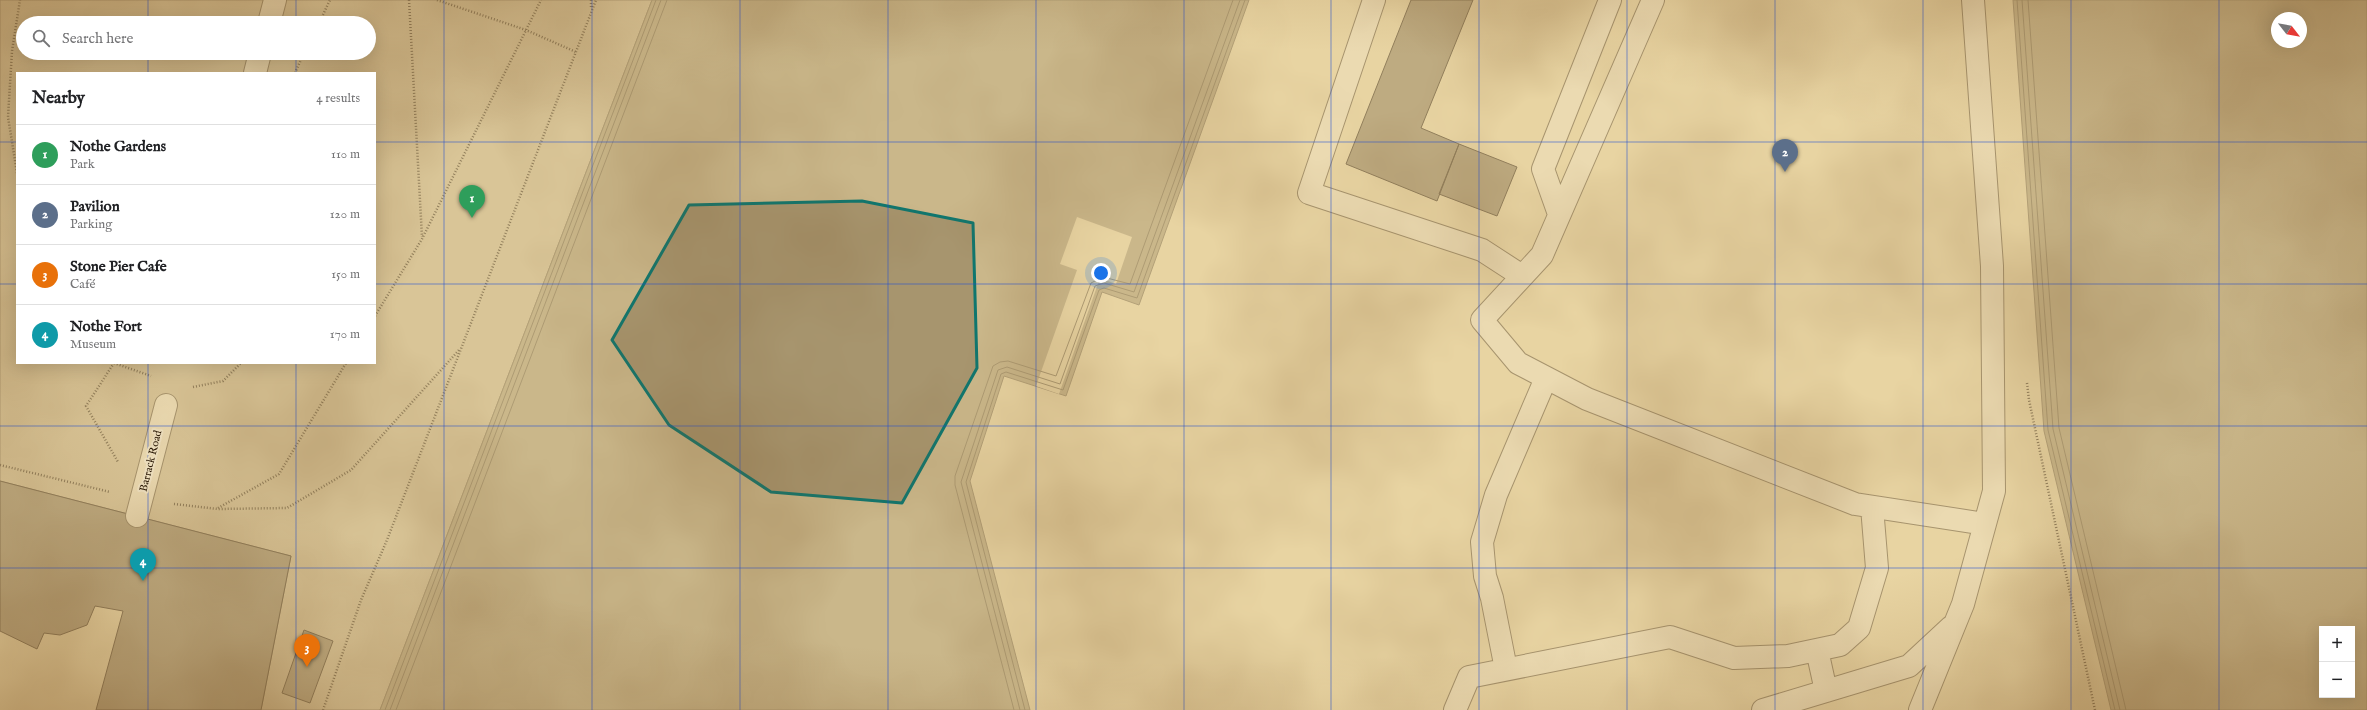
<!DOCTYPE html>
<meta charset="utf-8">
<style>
:root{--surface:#fff;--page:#f2f2f2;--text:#202124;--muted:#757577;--line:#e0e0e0;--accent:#b45309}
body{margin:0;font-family:"IM FELL English",serif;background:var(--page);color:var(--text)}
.controls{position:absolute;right:12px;bottom:12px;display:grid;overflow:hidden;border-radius:0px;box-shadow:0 4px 16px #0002}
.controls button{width:36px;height:36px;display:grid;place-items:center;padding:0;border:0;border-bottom:1px solid var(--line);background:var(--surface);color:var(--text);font:20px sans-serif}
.compass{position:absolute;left:2271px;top:12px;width:36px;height:36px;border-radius:50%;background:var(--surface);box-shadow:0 4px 16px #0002;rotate:121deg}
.you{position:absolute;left:1101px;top:273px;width:14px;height:14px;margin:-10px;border:3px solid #fff;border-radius:50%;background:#1a73e8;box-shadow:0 0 0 6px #1a73e833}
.badge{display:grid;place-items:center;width:26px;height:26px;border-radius:50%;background:var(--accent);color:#fff;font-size:13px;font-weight:700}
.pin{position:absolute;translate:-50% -33px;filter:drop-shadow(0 1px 2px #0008)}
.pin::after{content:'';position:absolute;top:21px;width:14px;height:12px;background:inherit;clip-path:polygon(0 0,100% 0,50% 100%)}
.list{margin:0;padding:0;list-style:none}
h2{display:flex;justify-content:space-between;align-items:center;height:52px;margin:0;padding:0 16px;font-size:17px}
h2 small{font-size:13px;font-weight:400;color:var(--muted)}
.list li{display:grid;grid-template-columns:26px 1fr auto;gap:12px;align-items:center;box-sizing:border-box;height:60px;padding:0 16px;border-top:1px solid var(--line)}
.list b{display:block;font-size:15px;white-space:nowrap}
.list p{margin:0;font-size:13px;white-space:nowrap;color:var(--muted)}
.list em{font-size:13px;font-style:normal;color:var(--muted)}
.icon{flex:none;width:22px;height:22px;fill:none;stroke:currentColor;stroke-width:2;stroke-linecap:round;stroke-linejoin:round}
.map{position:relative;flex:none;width:2367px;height:710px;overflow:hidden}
.search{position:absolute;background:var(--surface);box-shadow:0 4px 16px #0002;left:16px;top:16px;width:360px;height:44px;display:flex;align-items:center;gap:10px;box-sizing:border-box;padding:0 14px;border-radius:22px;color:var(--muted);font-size:15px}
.panel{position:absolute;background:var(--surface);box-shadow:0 4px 16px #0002;left:16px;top:72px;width:360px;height:292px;border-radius:0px}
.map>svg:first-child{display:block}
</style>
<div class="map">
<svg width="2367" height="710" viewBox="0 0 2367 710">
<rect width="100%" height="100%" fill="#e8d4a3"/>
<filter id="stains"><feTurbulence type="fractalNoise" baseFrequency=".005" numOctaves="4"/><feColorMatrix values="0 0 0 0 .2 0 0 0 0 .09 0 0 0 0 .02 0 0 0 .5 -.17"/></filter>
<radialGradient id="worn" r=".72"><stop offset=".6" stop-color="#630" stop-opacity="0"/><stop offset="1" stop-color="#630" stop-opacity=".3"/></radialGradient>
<path fill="#c8b489" stroke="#796748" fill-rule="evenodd" d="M0,0H652L380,710H261L291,556L0,481ZM23,23H369V53H23ZM17,73H375V363H17Z"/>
<path fill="#a7956e" stroke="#756445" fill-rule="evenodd" d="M652,0H1249L1139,305L1102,292L1066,396L1004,376L970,481L1030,710H380Z
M2013,0H2367V710H2111L2044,431ZM2277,18H2301V42H2277ZM2322,629H2352V695H2322Z"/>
<path fill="#e8d4a3" d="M1077,217L1132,237L1116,284L1100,278L1059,394L1036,386L1077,270L1060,264Z"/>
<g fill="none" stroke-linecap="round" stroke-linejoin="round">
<path stroke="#68583b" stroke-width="1" d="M2017,0L2048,430L2115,710
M2022,0L2053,429L2120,710
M2028,0L2059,428L2126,710
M385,710L656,0
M390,710L661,0
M396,710L667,0
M1014,710L955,485V476L993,366L1000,362L1008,361L1056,376L1091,283L1103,277L1130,284L1233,0
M1020,710L961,482L998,370L1007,367L1060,384L1095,286L1104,283L1134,292L1240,0
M1025,710L966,482L1001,374L1006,372L1063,390L1099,290L1104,288L1137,298L1245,0"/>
</g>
<path fill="#8d7b59" stroke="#2a1a08" d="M1411,0H1473L1421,128L1459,144L1437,201L1346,164Z
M1459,144L1517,167L1497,216L1439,194Z
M0,481L291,556L261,710H96L123,611L95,606L87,625L60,635L44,633L37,649L0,631Z
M304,630L333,641L310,703L282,693Z"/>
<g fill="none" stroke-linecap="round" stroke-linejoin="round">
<g stroke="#5a482f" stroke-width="24">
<path id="lane" d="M1374,0L1309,193L1482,250L1522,276
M1653,0L1542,255L1482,320L1518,363L1587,399L1855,504L1985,524
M269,23L275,0
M255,73L260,53
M1559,214L1543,169L1610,0
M137,516L166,405
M1817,650L1826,691
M1506,669L1492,598L1485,576L1482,542L1496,495L1546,378
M1455,710L1469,677L1670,637L1734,658L1788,656L1840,645L1859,628L1877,568L1872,507
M1763,710L1909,666L1951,627
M1920,710L1963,604L1994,491L1992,266L1973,0"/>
</g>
<path stroke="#2a1a08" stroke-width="2.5" stroke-dasharray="1 2" stroke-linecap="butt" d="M409,0L422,237
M437,0L526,30L576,52
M591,0V9
M319,23L330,0
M295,73L304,53
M17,173L8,117L12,51L20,0
M375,316L422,239L541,0
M114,363L86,406L118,462
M114,363L151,376
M2027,383L2029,400L2095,710
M193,387L223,381L241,363
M0,465L110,492
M174,504L218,509L287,508L351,470L459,350
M218,508L279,474L346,363
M323,710L361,600L387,540L596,0"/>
<use href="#lane" stroke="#f0e3c3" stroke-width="22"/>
</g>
<path d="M0 0H2367V710H0ZM862,201L973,223L977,368L902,503L771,492L669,425L612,340L689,205Z" fill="#e8d4a3" fill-opacity=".55" fill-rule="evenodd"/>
<path fill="none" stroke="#0f766e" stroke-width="3" stroke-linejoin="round" d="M862,201L973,223L977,368L902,503L771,492L669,425L612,340L689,205Z"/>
<path fill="none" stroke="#1d4ed8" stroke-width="1" stroke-opacity="0.55" d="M148,0V23M296,0V23M444,0V710M592,0V710M740,0V710M888,0V710M1036,0V710M1184,0V710M1331,0V710M1479,0V710M1627,0V710M1775,0V710M1923,0V710M2071,0V710M2219,0V710M148,53V73M296,53V73M0,142H17M375,142H2367M0,284H17M375,284H2367M148,363V710M296,363V710M0,426H2367M0,568H2367"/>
<g text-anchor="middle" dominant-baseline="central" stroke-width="4" stroke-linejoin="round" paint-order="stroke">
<g font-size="11" fill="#2a1a08" stroke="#f0e3c3">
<text transform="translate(151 461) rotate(-76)">Barrack Road</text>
</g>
</g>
<rect width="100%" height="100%" filter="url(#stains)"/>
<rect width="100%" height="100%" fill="url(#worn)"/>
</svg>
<div class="controls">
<button>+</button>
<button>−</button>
</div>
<svg class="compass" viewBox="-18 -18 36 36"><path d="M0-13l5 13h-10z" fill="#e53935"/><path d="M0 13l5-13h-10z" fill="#757577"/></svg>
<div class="you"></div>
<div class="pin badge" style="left:472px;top:218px;background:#2e9e5b">1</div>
<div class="pin badge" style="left:1785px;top:172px;background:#5c6f8a">2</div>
<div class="pin badge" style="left:307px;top:667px;background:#e8710a">3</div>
<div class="pin badge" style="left:143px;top:581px;background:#0f9aa8">4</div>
<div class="search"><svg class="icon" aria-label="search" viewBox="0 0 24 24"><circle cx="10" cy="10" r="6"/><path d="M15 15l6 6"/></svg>Search here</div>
<section class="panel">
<h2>Nearby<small>4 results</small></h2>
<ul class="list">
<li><span class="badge" style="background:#2e9e5b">1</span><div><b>Nothe Gardens</b><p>Park</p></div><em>110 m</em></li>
<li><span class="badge" style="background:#5c6f8a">2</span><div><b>Pavilion</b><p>Parking</p></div><em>120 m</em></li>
<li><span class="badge" style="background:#e8710a">3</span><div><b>Stone Pier Cafe</b><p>Café</p></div><em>150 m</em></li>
<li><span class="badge" style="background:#0f9aa8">4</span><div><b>Nothe Fort</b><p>Museum</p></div><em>170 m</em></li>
</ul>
</section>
</div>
